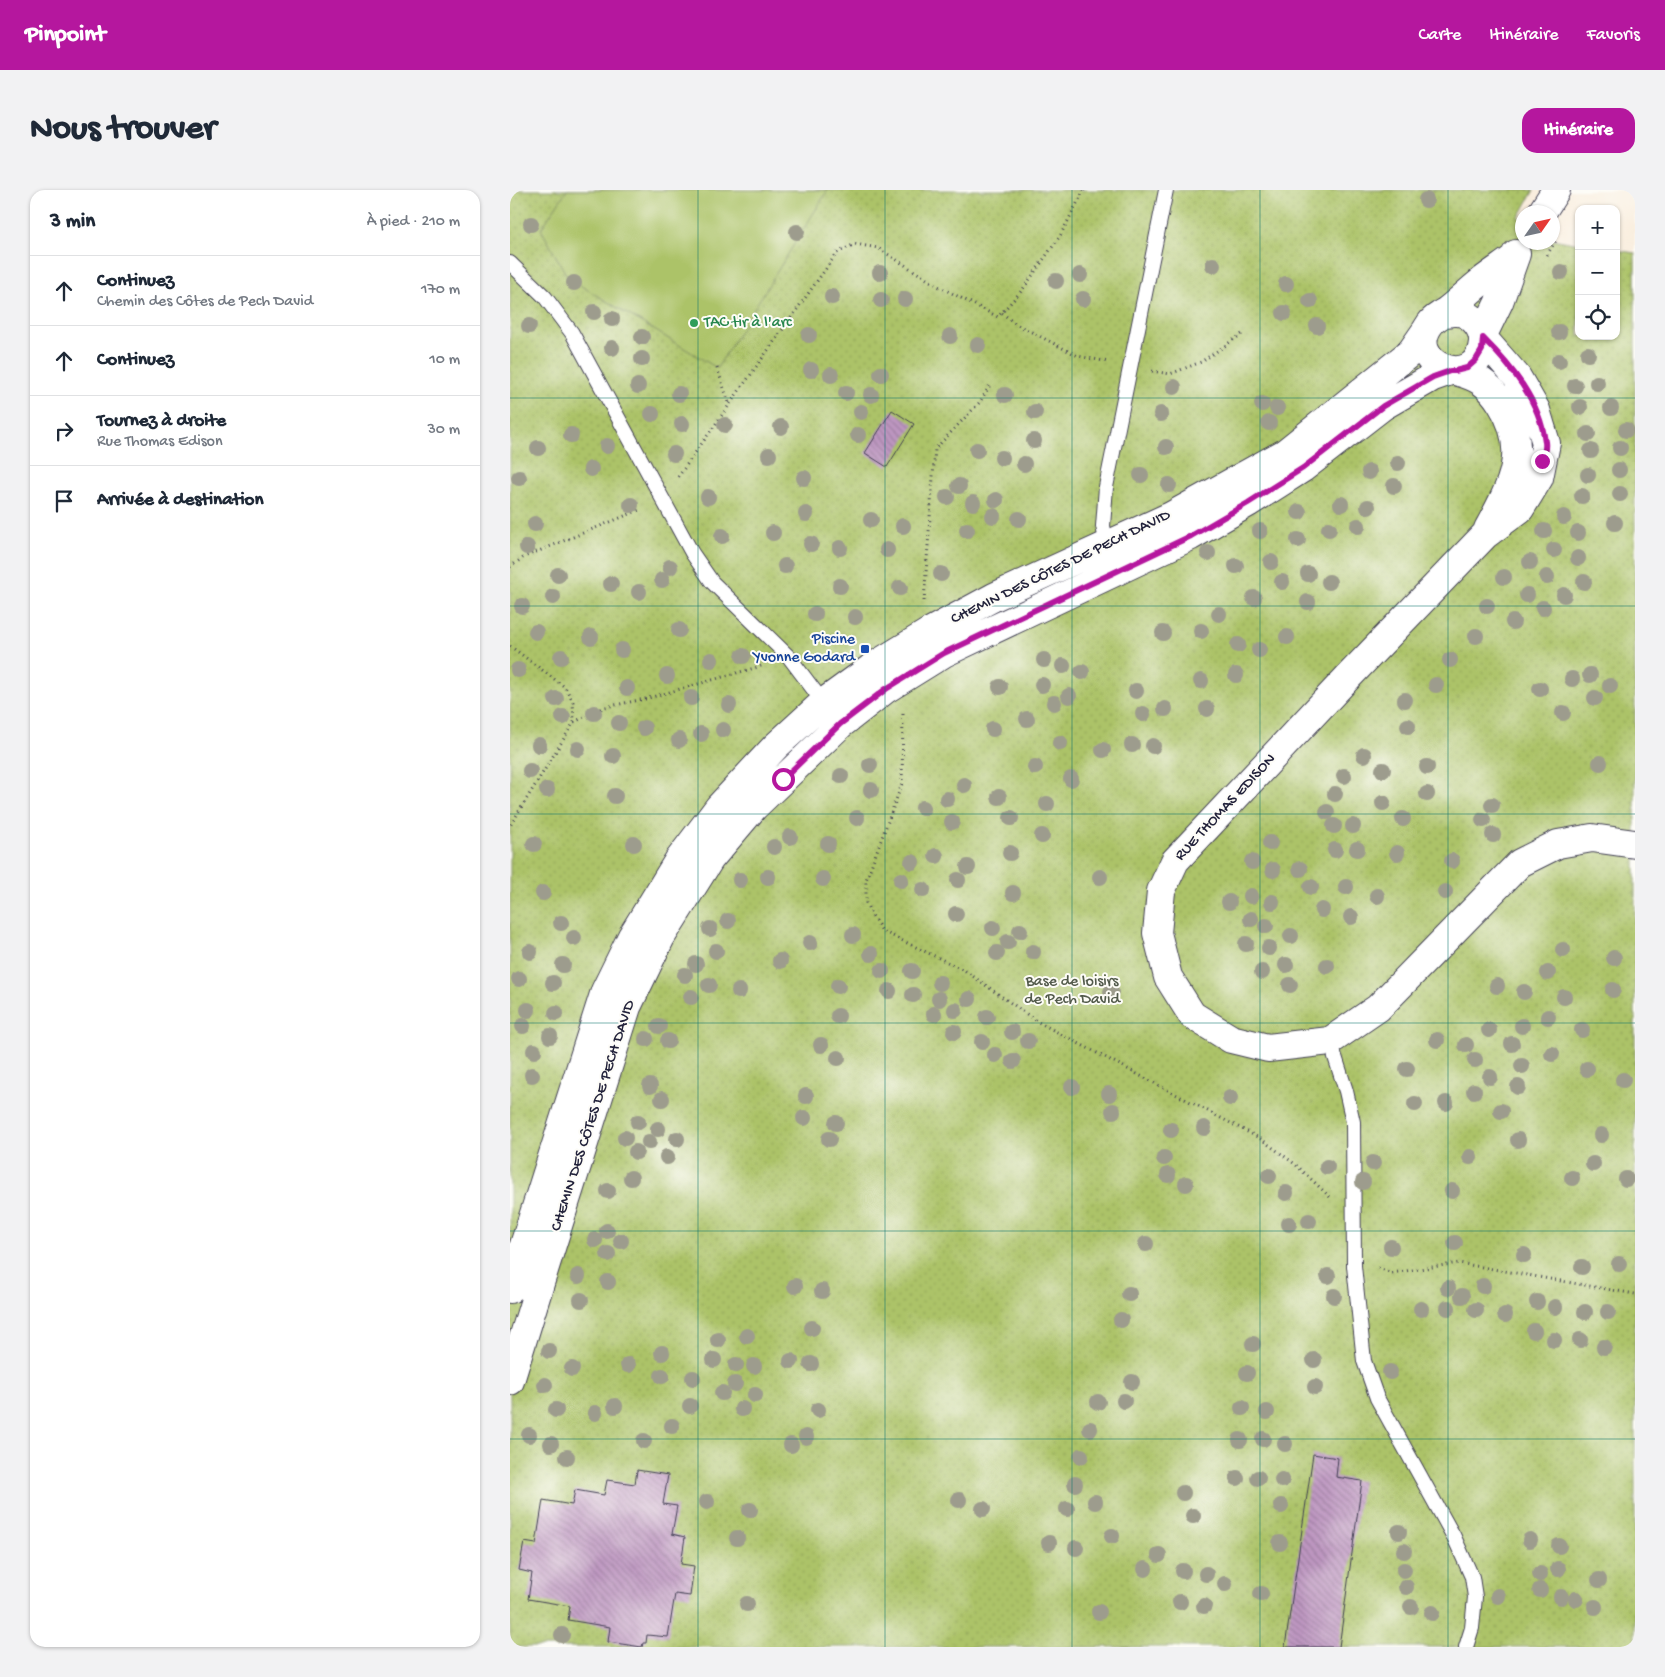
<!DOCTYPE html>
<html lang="fr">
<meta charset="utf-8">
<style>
:root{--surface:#fff;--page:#f2f2f3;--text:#1f2937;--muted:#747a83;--line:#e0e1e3;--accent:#b5179e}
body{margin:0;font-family:"Gochi Hand",sans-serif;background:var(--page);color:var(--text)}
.controls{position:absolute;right:15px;top:15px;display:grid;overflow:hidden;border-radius:10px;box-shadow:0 1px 4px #0004}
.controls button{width:45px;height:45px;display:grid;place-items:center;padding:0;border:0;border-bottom:1px solid var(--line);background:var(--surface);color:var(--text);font:25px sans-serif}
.compass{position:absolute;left:1005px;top:15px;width:45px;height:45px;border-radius:50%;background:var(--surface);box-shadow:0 1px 4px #0004;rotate:56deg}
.stop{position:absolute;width:15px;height:15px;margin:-11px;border:4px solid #b5179e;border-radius:50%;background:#fff}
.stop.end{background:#b5179e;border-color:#fff;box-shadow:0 1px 5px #0008}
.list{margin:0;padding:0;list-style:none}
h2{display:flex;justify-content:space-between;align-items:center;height:65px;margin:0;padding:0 20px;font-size:21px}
h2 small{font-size:16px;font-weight:400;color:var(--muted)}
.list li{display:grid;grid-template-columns:32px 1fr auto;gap:15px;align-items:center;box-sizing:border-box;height:70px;padding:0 20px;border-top:1px solid var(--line)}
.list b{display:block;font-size:19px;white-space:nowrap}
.list p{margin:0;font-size:16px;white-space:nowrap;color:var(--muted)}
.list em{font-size:16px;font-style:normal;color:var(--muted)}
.icon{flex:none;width:28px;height:28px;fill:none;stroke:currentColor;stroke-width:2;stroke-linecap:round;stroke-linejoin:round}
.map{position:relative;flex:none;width:1125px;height:1457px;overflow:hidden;border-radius:15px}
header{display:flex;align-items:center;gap:30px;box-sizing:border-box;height:70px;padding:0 25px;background:var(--accent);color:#fff}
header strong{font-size:24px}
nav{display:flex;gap:28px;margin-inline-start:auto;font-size:18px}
.intro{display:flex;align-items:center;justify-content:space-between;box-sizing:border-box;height:120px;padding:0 30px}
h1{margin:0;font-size:35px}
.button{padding:12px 22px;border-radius:15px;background:var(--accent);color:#fff;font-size:18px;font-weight:700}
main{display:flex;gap:30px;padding:0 30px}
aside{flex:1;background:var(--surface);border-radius:15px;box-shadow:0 1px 4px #0004}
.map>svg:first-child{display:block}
</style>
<header>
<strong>Pinpoint</strong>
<nav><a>Carte</a><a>Itinéraire</a><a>Favoris</a></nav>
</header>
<div class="intro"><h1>Nous trouver</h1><a class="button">Itinéraire</a></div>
<main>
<aside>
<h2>3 min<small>À pied · 210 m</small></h2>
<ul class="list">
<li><svg class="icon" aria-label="ahead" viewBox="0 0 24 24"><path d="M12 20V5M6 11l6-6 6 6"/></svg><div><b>Continuez</b><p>Chemin des Côtes de Pech David</p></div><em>170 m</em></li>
<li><svg class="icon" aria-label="ahead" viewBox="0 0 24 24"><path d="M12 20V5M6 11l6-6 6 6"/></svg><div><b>Continuez</b></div><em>10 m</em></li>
<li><svg class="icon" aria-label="right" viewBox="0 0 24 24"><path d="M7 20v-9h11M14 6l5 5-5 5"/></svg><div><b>Tournez à droite</b><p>Rue Thomas Edison</p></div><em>30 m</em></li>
<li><svg class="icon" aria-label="arrive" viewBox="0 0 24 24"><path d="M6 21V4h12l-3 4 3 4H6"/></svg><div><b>Arrivée à destination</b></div></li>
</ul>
</aside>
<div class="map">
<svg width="1125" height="1457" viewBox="0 0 1125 1457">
<defs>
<pattern id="green-dots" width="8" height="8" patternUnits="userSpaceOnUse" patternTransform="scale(1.25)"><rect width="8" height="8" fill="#acc368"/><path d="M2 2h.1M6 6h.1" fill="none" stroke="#94a75b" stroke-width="1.8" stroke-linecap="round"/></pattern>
<pattern id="building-back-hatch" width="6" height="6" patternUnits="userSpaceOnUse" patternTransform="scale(1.25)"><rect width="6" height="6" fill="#be97c1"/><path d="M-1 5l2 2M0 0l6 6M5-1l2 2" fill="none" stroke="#9a7b9e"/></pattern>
</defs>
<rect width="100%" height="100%" fill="#fdfcf7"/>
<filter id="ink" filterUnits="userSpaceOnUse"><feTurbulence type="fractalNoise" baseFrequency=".02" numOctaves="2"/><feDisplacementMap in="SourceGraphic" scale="10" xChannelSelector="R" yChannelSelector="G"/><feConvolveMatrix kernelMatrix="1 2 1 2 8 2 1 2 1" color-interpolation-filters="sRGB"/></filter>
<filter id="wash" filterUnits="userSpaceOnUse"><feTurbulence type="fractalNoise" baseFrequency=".0096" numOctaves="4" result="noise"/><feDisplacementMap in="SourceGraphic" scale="20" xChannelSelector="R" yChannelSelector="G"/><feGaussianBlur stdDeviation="1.12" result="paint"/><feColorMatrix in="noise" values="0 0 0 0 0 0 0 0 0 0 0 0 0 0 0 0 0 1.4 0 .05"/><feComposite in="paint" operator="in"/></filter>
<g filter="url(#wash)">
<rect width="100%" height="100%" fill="#f9eddd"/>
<path fill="url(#green-dots)" stroke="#677252" d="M0,0H1024L1009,27L1012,29V52H1042L1043,49L1069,54V146H1106V60L1125,63V1457H0Z"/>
<path fill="#acc368" stroke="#677252" d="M57,0H318L207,178L58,88L31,39Z"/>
<g id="blocks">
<path fill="url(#building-back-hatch)" d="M382,220L404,234L377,277L355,263Z
M803,1264L828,1268L826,1287L852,1291L829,1457H775Z
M127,1280L158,1285L153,1314L167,1316L162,1344L175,1347L171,1374L184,1376L180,1406L165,1404L158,1447L137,1445L136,1453H133L132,1457L98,1452L100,1437L58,1430L60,1416L18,1409L22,1383L9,1380L14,1352L26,1354L33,1310L62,1315L65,1300L94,1305L97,1290L125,1294Z"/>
</g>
</g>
<g filter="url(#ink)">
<use href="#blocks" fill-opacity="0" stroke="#424053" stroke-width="1"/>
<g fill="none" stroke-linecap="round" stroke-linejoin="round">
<g stroke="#424053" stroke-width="16">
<path id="lane" d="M0,73L35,107L62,143L182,363L202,392L279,467L316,516
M598,360L593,336L596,297L656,0
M820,851L836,901L843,932L844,1076L854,1171L867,1208L944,1347L962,1387L965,1407L962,1438L956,1457"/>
</g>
<g stroke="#424053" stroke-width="30">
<path id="street" d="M1032,22L1046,0
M933,123C937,123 941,122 945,122C959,121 974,137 973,152C968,205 891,174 920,134C924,128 930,126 935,122C946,114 956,104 967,95C979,85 992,77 1004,68
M973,145L989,112L1006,64
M973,148L1007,187L1026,220L1036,253L1029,288L1010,319L975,345L841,484L665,671L651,701L647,743L658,787L682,825L721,849L758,858L820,851L868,818L1010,673L1048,654L1082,648L1125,654
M945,181C968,187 978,193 991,213C1021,260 1002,295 978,339
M0,1099L95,801L122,746L168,671L209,617L266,556L313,513L364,476L421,441L484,407L661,326L775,263L901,162L917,139
M0,1191L35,1077L117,817L151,747L200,669L244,617L330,535L376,499L434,463L681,346L738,313L793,278L873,216L923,187L940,181"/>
</g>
<path stroke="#424053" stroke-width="3" stroke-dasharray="1 4" stroke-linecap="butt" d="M1037,65L1047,49
M492,123L506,134L568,166L599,172
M207,178L219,213
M642,181L660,184L691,172L735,142
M168,287L327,63L345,54L368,58L428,96L488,127L513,99L550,46L574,0
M0,377L14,367L132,319
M414,411L425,259L470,212L480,195
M0,456L55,497L63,512L64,532L0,636
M393,524L392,594L356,690V713L360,722L372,741L454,780L528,832L751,949L785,974L820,1007
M64,532L95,517L135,509L255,475
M868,1078L882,1083L949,1073L1125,1104"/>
<use href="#lane" stroke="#fff" stroke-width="14"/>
<use href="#street" stroke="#fff" stroke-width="28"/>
</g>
<g fill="#9d9c8d">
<circle cx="916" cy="10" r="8"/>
<circle cx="21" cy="34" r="8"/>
<circle cx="287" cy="42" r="8"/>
<circle cx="703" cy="75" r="8"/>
<circle cx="1051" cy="82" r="8"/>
<circle cx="370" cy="83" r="8"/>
<circle cx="570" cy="85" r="8"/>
<circle cx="546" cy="91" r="8"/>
<circle cx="64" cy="93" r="8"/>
<circle cx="776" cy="94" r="8"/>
<circle cx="322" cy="107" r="8"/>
<circle cx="395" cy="109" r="8"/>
<circle cx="573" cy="109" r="8"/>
<circle cx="371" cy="110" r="8"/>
<circle cx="800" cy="111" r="8"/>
<circle cx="84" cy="122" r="8"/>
<circle cx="774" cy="123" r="8"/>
<circle cx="102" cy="129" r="8"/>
<circle cx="19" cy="136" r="8"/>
<circle cx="807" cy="136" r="8"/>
<circle cx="1049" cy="142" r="8"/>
<circle cx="299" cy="145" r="8"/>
<circle cx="440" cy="146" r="8"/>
<circle cx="132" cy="147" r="8"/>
<circle cx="468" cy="155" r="8"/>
<circle cx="102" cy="158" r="8"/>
<circle cx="1078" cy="164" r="8"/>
<circle cx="132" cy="169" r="8"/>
<circle cx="1049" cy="171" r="8"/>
<circle cx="301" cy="180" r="8"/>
<circle cx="371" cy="184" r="8"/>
<circle cx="321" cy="185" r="8"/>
<circle cx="1087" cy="193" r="8"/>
<circle cx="128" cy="196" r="8"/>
<circle cx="1065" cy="196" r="8"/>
<circle cx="664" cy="197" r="8"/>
<circle cx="336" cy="203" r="8"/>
<circle cx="169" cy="204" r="8"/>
<circle cx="361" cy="205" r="8"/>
<circle cx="495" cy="205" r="8"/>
<circle cx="752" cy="214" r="8"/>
<circle cx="1070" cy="217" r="8"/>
<circle cx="767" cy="218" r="8"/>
<circle cx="1101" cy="218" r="8"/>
<circle cx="351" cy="222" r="8"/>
<circle cx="525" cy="222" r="8"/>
<circle cx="142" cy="224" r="8"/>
<circle cx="651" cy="224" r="8"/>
<circle cx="759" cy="233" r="8"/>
<circle cx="172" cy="234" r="8"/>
<circle cx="215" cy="235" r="8"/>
<circle cx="271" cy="237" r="8"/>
<circle cx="1116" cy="240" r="8"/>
<circle cx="1078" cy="244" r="8"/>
<circle cx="61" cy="245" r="8"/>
<circle cx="348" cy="245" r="8"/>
<circle cx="524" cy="251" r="8"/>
<circle cx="97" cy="256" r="8"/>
<circle cx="656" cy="257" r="8"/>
<circle cx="28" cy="258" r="8"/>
<circle cx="1110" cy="258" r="8"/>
<circle cx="467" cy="260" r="8"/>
<circle cx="1081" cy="261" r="8"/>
<circle cx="164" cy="264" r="8"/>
<circle cx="259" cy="265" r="8"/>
<circle cx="492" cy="268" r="8"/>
<circle cx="888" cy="273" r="8"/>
<circle cx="514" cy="274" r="8"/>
<circle cx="81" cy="279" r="8"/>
<circle cx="1109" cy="280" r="8"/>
<circle cx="859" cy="282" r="8"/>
<circle cx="631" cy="285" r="8"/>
<circle cx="1078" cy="285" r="8"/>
<circle cx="9" cy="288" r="8"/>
<circle cx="294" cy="288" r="8"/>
<circle cx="659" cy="295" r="8"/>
<circle cx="449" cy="296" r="8"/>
<circle cx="884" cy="296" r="8"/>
<circle cx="1110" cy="304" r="8"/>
<circle cx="1072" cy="306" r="8"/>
<circle cx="198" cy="307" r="8"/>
<circle cx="437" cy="307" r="8"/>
<circle cx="486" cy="310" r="8"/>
<circle cx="463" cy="313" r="8"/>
<circle cx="831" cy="314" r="8"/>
<circle cx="121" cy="315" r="8"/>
<circle cx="858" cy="317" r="8"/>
<circle cx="789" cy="322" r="8"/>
<circle cx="296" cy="324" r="8"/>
<circle cx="483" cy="326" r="8"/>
<circle cx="1054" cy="327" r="8"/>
<circle cx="509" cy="329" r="8"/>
<circle cx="361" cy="330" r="8"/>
<circle cx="1105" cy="333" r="8"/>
<circle cx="25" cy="334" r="8"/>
<circle cx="393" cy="336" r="8"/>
<circle cx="848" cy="336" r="8"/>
<circle cx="819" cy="339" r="8"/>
<circle cx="457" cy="340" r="8"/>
<circle cx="750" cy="341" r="8"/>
<circle cx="1034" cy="341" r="8"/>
<circle cx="263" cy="343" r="8"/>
<circle cx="1068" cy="343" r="8"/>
<circle cx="212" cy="346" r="8"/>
<circle cx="788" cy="350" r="8"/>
<circle cx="301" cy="354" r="8"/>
<circle cx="17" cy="357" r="8"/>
<circle cx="330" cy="358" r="8"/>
<circle cx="377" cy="360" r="8"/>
<circle cx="1044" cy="360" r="8"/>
<circle cx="698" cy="363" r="8"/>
<circle cx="1068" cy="368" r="8"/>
<circle cx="761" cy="372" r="8"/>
<circle cx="1020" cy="372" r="8"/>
<circle cx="275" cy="376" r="8"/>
<circle cx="726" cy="376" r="8"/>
<circle cx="160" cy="377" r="8"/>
<circle cx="431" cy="384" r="8"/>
<circle cx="798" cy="384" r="8"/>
<circle cx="48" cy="385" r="8"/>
<circle cx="994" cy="387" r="8"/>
<circle cx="1037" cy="387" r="8"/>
<circle cx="152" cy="390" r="8"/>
<circle cx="772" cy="392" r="8"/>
<circle cx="819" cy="392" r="8"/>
<circle cx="1074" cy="392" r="8"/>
<circle cx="101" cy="394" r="8"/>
<circle cx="330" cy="396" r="8"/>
<circle cx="390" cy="398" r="8"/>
<circle cx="129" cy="402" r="8"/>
<circle cx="1017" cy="405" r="8"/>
<circle cx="1054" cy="405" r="8"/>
<circle cx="43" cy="407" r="8"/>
<circle cx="744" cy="408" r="8"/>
<circle cx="798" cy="412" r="8"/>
<circle cx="12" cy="416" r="8"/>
<circle cx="977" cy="416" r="8"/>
<circle cx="1033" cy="418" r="8"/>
<circle cx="305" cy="424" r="8"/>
<circle cx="709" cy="424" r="8"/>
<circle cx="345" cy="427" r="8"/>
<circle cx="1003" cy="432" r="8"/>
<circle cx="169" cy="440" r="8"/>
<circle cx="691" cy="441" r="8"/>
<circle cx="26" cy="442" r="8"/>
<circle cx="653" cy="443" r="8"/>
<circle cx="966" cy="446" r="8"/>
<circle cx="81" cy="447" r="8"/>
<circle cx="777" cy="447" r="8"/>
<circle cx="728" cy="455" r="8"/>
<circle cx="112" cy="460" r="8"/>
<circle cx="749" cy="460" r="8"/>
<circle cx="233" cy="466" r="8"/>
<circle cx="51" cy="467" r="8"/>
<circle cx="201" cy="470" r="8"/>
<circle cx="534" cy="470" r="8"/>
<circle cx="940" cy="470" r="8"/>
<circle cx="553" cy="476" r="8"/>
<circle cx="8" cy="480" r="8"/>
<circle cx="572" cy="482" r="8"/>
<circle cx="726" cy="485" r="8"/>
<circle cx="1080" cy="485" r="8"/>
<circle cx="157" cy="486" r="8"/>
<circle cx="1062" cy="489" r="8"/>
<circle cx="691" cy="491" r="8"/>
<circle cx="532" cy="495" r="8"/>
<circle cx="926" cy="495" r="8"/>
<circle cx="1100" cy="496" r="8"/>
<circle cx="490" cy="497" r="8"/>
<circle cx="117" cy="498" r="8"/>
<circle cx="1030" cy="499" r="8"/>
<circle cx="626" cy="501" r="8"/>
<circle cx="559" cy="506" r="8"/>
<circle cx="181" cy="508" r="8"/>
<circle cx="1085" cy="508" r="8"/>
<circle cx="46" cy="509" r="8"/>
<circle cx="895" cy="510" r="8"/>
<circle cx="544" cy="513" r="8"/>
<circle cx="219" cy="515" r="8"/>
<circle cx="655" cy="519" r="8"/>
<circle cx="697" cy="519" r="8"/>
<circle cx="84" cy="523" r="8"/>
<circle cx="1053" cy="523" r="8"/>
<circle cx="633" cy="524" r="8"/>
<circle cx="53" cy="527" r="8"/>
<circle cx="517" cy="529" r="8"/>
<circle cx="109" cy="533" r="8"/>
<circle cx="898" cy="536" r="8"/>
<circle cx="134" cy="538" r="8"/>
<circle cx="483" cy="539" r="8"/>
<circle cx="213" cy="540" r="8"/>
<circle cx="191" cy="544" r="8"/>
<circle cx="169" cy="550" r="8"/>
<circle cx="550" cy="553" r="8"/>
<circle cx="29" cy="555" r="8"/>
<circle cx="622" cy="555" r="8"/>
<circle cx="643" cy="556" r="8"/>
<circle cx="68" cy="559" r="8"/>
<circle cx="593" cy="560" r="8"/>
<circle cx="854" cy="565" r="8"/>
<circle cx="103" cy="566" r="8"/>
<circle cx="1090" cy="573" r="8"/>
<circle cx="360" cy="575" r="8"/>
<circle cx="525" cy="577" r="8"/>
<circle cx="917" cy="577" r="8"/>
<circle cx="873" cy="580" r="8"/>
<circle cx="20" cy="581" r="8"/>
<circle cx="331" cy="586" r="8"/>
<circle cx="834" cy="586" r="8"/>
<circle cx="561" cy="589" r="8"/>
<circle cx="454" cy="595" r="8"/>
<circle cx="37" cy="600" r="8"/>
<circle cx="361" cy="600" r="8"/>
<circle cx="825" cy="604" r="8"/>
<circle cx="917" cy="604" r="8"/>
<circle cx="105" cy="606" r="8"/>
<circle cx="489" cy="607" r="8"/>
<circle cx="437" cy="609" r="8"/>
<circle cx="873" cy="613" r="8"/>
<circle cx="537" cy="614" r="8"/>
<circle cx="982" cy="615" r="8"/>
<circle cx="413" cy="618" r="8"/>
<circle cx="817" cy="622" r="8"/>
<circle cx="347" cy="628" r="8"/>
<circle cx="501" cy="628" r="8"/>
<circle cx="893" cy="629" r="8"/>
<circle cx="973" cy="630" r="8"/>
<circle cx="442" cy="632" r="8"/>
<circle cx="824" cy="636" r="8"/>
<circle cx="843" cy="636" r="8"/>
<circle cx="983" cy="645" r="8"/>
<circle cx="532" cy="646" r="8"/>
<circle cx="280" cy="647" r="8"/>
<circle cx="760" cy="653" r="8"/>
<circle cx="24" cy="654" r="8"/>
<circle cx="124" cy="654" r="8"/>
<circle cx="318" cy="654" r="8"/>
<circle cx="264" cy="657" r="8"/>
<circle cx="847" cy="659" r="8"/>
<circle cx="825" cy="660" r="8"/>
<circle cx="500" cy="663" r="8"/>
<circle cx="887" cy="663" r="8"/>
<circle cx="426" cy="666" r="8"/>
<circle cx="942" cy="671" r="8"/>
<circle cx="402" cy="672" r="8"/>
<circle cx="742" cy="672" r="8"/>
<circle cx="458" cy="677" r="8"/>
<circle cx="790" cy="679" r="8"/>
<circle cx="763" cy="680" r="8"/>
<circle cx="258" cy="687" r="8"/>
<circle cx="590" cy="687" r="8"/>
<circle cx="313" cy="689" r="8"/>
<circle cx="230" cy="690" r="8"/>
<circle cx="391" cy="690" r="8"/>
<circle cx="448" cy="690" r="8"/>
<circle cx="801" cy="697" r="8"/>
<circle cx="836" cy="697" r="8"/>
<circle cx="413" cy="700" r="8"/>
<circle cx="935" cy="702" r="8"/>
<circle cx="33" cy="703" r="8"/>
<circle cx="503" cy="703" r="8"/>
<circle cx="741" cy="706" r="8"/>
<circle cx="867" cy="706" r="8"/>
<circle cx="719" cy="712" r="8"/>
<circle cx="762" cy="712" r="8"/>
<circle cx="812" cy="720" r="8"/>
<circle cx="446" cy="724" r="8"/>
<circle cx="841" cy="727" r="8"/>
<circle cx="741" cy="729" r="8"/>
<circle cx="218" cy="731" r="8"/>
<circle cx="51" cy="733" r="8"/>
<circle cx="756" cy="736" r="8"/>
<circle cx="483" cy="738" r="8"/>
<circle cx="200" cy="739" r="8"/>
<circle cx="510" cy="741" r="8"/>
<circle cx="343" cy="745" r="8"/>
<circle cx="781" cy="746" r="8"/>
<circle cx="64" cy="748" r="8"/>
<circle cx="498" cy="752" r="8"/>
<circle cx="300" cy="753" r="8"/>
<circle cx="736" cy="754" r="8"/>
<circle cx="759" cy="758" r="8"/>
<circle cx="1053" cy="760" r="8"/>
<circle cx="206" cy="761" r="8"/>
<circle cx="20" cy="762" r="8"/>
<circle cx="523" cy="762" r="8"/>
<circle cx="487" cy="763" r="8"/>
<circle cx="361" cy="764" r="8"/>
<circle cx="1104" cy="768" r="8"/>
<circle cx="270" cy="771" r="8"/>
<circle cx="186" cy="774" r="8"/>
<circle cx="53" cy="775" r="8"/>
<circle cx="776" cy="775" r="8"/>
<circle cx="817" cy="776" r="8"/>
<circle cx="372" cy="781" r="8"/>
<circle cx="402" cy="781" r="8"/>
<circle cx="752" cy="782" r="8"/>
<circle cx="1038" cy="783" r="8"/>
<circle cx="175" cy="785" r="8"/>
<circle cx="9" cy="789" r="8"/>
<circle cx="43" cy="793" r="8"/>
<circle cx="430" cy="793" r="8"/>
<circle cx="199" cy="795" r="8"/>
<circle cx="780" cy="795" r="8"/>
<circle cx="328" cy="796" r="8"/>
<circle cx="987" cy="796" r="8"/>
<circle cx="1103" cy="800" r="8"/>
<circle cx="229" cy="801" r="8"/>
<circle cx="379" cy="801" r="8"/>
<circle cx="601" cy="802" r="8"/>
<circle cx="1014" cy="802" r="8"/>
<circle cx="403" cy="805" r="8"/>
<circle cx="181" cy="807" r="8"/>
<circle cx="1054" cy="807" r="8"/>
<circle cx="429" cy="809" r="8"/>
<circle cx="459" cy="809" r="8"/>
<circle cx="18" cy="820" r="8"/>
<circle cx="445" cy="820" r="8"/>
<circle cx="46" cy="823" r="8"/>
<circle cx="424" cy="824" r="8"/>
<circle cx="328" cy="826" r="8"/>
<circle cx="477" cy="827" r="8"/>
<circle cx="1038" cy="827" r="8"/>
<circle cx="13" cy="836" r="8"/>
<circle cx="149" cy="836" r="8"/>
<circle cx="1012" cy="836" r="8"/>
<circle cx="979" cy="840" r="8"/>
<circle cx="1072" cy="840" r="8"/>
<circle cx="444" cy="842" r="8"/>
<circle cx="502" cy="842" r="8"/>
<circle cx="40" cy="846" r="8"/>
<circle cx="136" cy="849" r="8"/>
<circle cx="927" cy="850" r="8"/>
<circle cx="158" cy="851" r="8"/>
<circle cx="518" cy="851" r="8"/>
<circle cx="472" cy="852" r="8"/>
<circle cx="1002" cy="854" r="8"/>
<circle cx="311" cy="855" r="8"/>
<circle cx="956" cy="855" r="8"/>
<circle cx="24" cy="861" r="8"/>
<circle cx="1042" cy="864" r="8"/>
<circle cx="485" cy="865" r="8"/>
<circle cx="328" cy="868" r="8"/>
<circle cx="965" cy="870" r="8"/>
<circle cx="503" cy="871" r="8"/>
<circle cx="1012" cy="876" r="8"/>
<circle cx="897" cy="879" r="8"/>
<circle cx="1077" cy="879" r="8"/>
<circle cx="22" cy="885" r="8"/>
<circle cx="980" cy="887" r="8"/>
<circle cx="1113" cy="890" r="8"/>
<circle cx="140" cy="896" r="8"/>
<circle cx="562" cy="897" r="8"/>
<circle cx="1008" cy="897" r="8"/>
<circle cx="964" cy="901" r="8"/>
<circle cx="599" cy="904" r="8"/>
<circle cx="296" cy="906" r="8"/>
<circle cx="720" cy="908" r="8"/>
<circle cx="152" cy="909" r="8"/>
<circle cx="936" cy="913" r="8"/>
<circle cx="905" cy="914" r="8"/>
<circle cx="603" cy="921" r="8"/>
<circle cx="991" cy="921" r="8"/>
<circle cx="294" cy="928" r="8"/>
<circle cx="128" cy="932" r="8"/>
<circle cx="326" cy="933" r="8"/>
<circle cx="694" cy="938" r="8"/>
<circle cx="148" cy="939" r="8"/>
<circle cx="661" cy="940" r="8"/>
<circle cx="1091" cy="945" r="8"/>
<circle cx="115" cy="948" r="8"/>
<circle cx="167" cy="949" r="8"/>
<circle cx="319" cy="949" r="8"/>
<circle cx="1008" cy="950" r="8"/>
<circle cx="139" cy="952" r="8"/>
<circle cx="126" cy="962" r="8"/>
<circle cx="157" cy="967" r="8"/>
<circle cx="960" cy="967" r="8"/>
<circle cx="654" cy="968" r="8"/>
<circle cx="863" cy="973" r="8"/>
<circle cx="1083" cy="974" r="8"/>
<circle cx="817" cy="977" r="8"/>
<circle cx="658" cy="985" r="8"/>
<circle cx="759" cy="986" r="8"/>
<circle cx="121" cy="988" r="8"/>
<circle cx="1062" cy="988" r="8"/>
<circle cx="1116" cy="989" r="8"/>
<circle cx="853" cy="992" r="8"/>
<circle cx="676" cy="994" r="8"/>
<circle cx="98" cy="1001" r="8"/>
<circle cx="942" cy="1001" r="8"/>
<circle cx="776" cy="1003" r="8"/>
<circle cx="799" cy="1031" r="8"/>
<circle cx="779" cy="1034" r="8"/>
<circle cx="97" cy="1041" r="8"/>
<circle cx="85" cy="1050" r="8"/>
<circle cx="111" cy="1051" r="8"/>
<circle cx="945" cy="1053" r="8"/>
<circle cx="636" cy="1054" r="8"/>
<circle cx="881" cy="1057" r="8"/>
<circle cx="98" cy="1064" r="8"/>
<circle cx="1014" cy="1065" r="8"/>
<circle cx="1109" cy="1074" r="8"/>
<circle cx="1072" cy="1077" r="8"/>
<circle cx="68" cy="1086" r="8"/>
<circle cx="818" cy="1086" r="8"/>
<circle cx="98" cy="1092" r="8"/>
<circle cx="285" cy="1096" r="8"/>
<circle cx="973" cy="1096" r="8"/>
<circle cx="938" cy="1098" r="8"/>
<circle cx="312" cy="1101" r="8"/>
<circle cx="619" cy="1104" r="8"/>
<circle cx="824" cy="1106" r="8"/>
<circle cx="952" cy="1106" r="8"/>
<circle cx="71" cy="1110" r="8"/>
<circle cx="1027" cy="1112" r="8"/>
<circle cx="1045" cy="1117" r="8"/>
<circle cx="938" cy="1118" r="8"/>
<circle cx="911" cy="1119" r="8"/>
<circle cx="966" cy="1120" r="8"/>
<circle cx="1075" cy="1122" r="8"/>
<circle cx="1098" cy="1122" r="8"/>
<circle cx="995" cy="1125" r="8"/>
<circle cx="611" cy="1130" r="8"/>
<circle cx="302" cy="1138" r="8"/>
<circle cx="1024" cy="1141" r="8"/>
<circle cx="237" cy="1146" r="8"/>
<circle cx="208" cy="1150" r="8"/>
<circle cx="1044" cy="1150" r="8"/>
<circle cx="1070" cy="1150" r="8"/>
<circle cx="743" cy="1154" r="8"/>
<circle cx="1094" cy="1157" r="8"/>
<circle cx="39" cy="1161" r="8"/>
<circle cx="152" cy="1163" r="8"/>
<circle cx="204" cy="1170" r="8"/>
<circle cx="804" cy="1170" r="8"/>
<circle cx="281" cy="1171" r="8"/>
<circle cx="301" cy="1174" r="8"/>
<circle cx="118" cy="1175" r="8"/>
<circle cx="226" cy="1175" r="8"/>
<circle cx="244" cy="1176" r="8"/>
<circle cx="62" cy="1179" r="8"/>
<circle cx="880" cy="1182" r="8"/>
<circle cx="737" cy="1183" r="8"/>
<circle cx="152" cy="1186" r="8"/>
<circle cx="183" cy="1188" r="8"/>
<circle cx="622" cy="1192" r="8"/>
<circle cx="225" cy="1194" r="8"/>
<circle cx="35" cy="1195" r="8"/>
<circle cx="805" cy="1197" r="8"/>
<circle cx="212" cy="1203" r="8"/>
<circle cx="245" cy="1205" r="8"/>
<circle cx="614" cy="1211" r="8"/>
<circle cx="588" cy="1212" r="8"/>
<circle cx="105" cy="1216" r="8"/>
<circle cx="180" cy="1216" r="8"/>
<circle cx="732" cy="1218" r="8"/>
<circle cx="232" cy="1219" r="8"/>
<circle cx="46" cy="1220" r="8"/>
<circle cx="308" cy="1220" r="8"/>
<circle cx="757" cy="1222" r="8"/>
<circle cx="85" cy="1223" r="8"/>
<circle cx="162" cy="1236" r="8"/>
<circle cx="580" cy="1239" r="8"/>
<circle cx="19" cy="1245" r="8"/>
<circle cx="296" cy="1247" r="8"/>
<circle cx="753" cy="1249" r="8"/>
<circle cx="730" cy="1250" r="8"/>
<circle cx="134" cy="1251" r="8"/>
<circle cx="41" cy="1254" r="8"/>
<circle cx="775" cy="1254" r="8"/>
<circle cx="281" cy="1255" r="8"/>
<circle cx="571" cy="1266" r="8"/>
<circle cx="57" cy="1267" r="8"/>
<circle cx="727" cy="1288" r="8"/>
<circle cx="748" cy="1288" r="8"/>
<circle cx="772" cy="1290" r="8"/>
<circle cx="565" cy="1294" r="8"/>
<circle cx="673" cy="1303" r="8"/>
<circle cx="449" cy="1310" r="8"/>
<circle cx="197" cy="1312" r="8"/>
<circle cx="585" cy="1312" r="8"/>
<circle cx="771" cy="1316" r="8"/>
<circle cx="473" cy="1319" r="8"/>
<circle cx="557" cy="1319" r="8"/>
<circle cx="240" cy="1320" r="8"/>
<circle cx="683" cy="1326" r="8"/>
<circle cx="889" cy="1342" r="8"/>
<circle cx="602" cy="1346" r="8"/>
<circle cx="227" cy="1348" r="8"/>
<circle cx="1020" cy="1350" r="8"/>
<circle cx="539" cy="1353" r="8"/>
<circle cx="770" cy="1353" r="8"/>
<circle cx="1049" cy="1356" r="8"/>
<circle cx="566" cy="1358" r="8"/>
<circle cx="894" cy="1361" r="8"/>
<circle cx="649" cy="1365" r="8"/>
<circle cx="635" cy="1379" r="8"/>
<circle cx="1048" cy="1379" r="8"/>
<circle cx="894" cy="1380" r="8"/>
<circle cx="673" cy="1381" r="8"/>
<circle cx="696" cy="1384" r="8"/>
<circle cx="1030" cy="1384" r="8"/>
<circle cx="1089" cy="1390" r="8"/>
<circle cx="715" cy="1394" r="8"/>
<circle cx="896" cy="1397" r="8"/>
<circle cx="1030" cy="1400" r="8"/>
<circle cx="751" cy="1404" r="8"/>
<circle cx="988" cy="1406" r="8"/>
<circle cx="1051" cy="1407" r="8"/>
<circle cx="1066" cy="1409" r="8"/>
<circle cx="670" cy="1412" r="8"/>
<circle cx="237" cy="1414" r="8"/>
<circle cx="694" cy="1416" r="8"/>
<circle cx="901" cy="1417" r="8"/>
<circle cx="1085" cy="1417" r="8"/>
<circle cx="589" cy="1422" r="8"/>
<circle cx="922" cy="1423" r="8"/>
<circle cx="52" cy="1445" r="8"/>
</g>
</g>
<g fill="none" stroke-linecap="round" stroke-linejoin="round" filter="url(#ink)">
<path stroke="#b5179e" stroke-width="6" d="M273,589L330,534L376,499L434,463L681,346L738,313L793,278L873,216L923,187L940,181H945L957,178L966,170L972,160L973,148C1001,176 1030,211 1035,252C1036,258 1034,265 1032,271"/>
</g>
<path fill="none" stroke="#0f766e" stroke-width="1" stroke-opacity="0.55" d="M188,0V1457M375,0V1457M562,0V1457M750,0V1457M938,0V1457M0,208H1125M0,416H1125M0,624H1125M0,833H1125M0,1041H1125M0,1249H1125"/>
<circle fill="#2e9e5b" stroke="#fdfcf7" stroke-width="2" cx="184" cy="133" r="5"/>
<rect fill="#1a4fb4" stroke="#fdfcf7" stroke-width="2" x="350" y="454" width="10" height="10" rx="2.5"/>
<g text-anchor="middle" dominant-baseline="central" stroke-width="4" stroke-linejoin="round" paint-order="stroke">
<g font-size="16" fill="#27864d" stroke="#fdfcf7" text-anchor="start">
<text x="194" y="133">TAC tir à l'arc</text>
</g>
<g font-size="16" fill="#22223b" stroke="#fdfcf7">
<text transform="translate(551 378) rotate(-26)">CHEMIN DES CÔTES DE PECH DAVID</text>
<text transform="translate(716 618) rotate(-47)">RUE THOMAS EDISON</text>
<text transform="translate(84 926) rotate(-72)">CHEMIN DES CÔTES DE PECH DAVID</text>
</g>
<g font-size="16" fill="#164399" stroke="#fdfcf7" text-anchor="end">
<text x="345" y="450">Piscine<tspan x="345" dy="18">Yvonne Godard</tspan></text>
</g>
<g font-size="16" fill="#525a4b" stroke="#fdfcf7">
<text x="562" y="792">Base de loisirs<tspan x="562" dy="18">de Pech David</tspan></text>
</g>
</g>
</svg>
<div class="controls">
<button>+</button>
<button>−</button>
<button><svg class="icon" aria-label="locate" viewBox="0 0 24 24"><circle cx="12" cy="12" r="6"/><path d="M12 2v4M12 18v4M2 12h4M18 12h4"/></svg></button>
</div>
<svg class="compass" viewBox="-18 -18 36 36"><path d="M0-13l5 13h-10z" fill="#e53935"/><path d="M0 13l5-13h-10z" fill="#747a83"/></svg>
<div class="stop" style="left:273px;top:589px"></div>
<div class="stop end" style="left:1032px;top:271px"></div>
</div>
</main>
